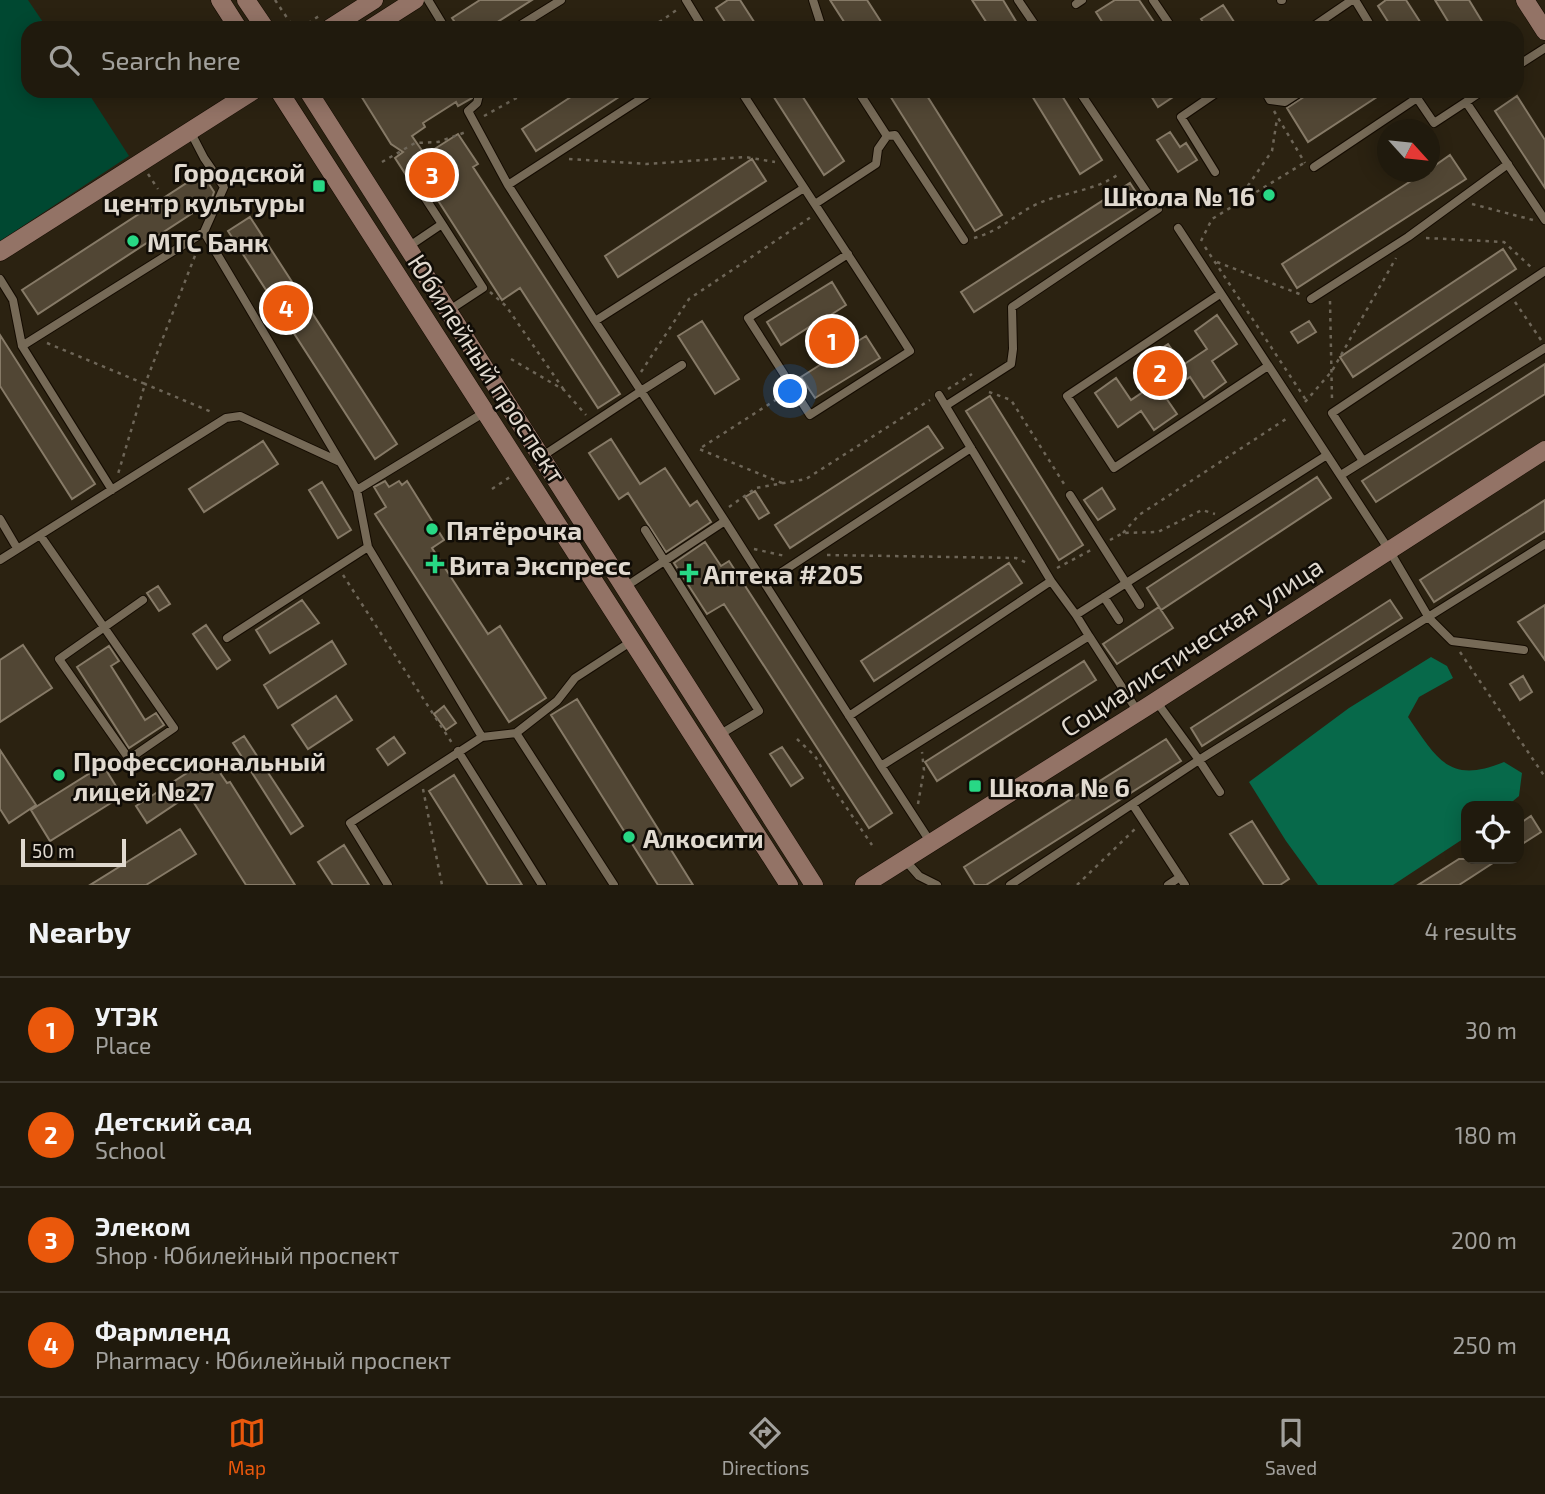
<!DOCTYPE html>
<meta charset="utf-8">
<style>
:root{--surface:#201a0d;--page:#282316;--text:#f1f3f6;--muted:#a2a19d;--line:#3d382e;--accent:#ea580c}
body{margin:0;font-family:"Exo 2",sans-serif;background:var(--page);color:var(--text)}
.controls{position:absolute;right:21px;bottom:21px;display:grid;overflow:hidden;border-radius:14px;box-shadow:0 4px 18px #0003}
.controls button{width:63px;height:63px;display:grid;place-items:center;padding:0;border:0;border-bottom:2px solid var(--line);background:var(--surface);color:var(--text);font:35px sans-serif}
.compass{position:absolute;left:1377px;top:119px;width:63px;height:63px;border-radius:50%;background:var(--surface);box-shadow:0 4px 18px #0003;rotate:117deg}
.scale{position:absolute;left:21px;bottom:18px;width:105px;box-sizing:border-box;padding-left:7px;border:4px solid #e0d9cf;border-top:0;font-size:19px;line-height:24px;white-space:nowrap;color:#e0d9cf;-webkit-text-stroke:5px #100c06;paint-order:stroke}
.you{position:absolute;left:791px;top:392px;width:24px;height:24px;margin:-18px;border:5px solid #fff;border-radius:50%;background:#1a73e8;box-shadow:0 0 0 10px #1a73e833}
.badge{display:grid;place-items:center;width:46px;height:46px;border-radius:50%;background:var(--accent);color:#fff;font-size:23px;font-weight:700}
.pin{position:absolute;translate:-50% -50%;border:4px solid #fff;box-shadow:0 2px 7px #0006}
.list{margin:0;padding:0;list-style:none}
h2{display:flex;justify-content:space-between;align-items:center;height:91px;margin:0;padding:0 28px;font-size:30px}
h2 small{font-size:23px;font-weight:400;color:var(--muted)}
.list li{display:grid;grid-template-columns:46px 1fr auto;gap:21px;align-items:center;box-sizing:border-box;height:105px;padding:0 28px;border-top:2px solid var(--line)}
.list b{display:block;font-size:26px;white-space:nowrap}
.list p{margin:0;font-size:23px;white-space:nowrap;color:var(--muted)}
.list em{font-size:23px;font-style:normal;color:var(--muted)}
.icon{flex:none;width:38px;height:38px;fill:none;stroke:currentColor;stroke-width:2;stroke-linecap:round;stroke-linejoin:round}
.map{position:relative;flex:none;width:1545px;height:885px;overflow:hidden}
.search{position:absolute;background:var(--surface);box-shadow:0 4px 18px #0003;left:21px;right:21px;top:21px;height:77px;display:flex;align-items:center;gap:18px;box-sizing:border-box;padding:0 24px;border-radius:21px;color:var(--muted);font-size:26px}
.sheet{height:511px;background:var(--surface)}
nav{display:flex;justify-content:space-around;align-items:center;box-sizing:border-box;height:98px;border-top:2px solid var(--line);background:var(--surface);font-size:19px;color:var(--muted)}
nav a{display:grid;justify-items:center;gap:4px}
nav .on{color:var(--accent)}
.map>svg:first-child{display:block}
</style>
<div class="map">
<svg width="1545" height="885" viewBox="0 0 1545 885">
<rect width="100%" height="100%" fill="#2b2211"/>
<path fill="#004831" d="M0,0H28L47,28H28V91H87L129,156L0,241Z"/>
<path fill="#07694a" d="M1431,657L1447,666L1453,678L1419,697L1408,717C1437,758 1448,785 1504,762L1522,773L1519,796L1507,806H1466V837L1393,885H1318L1286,841L1249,782L1349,708Z"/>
<path fill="#514634" stroke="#867a67" stroke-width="2" d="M480,0H532L488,28H459L452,18Z
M728,0H740L758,28H729L716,8Z
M830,0H867L885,28H848Z
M972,0H1003L1020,28H990Z
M1115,0H1139L1158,28H1106L1096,12Z
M1386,0H1406L1424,28H1392L1378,6Z
M1435,0H1469L1486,28H1452Z
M1223,5L1238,28H1207L1201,19Z
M358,91H473L472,98L458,106L456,102L423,123L425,127L412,136L425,155L458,134L478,164L473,167L620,394L598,408L520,288L502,300L419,171L408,178L395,158L403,152L391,144Z
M580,91H628L536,151L522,129Z
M770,91H799L844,161L824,175Z
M887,91H924L1002,215L975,231Z
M1029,91H1059L1102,160L1080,174Z
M1148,91H1182L1158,107Z
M1313,91H1386L1308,142L1287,108Z
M1517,96L1545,140V188L1495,111Z
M1170,132L1180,147L1186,143L1197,160L1178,172L1157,140Z
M1450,155L1466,179L1297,288L1282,264L1425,172H1430V169Z
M752,159L766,181L618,277L605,256Z
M202,173L214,192L211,201L38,314L22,290Z
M1130,183L1143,203L974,312L961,292Z
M250,217L397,444L375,459L228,231Z
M1503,249L1516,269L1353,377L1340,357Z
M832,282L846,305L826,318L845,349L866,336L880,358L815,398L801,377L834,356L814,324L781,345L767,322Z
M1217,315L1237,344L1212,361L1226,382L1204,398L1190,377L1164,395L1177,414L1154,430L1141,411L1118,427L1095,393L1116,378L1131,400L1156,383L1141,362L1168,344L1183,365L1207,349L1195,331Z
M702,321L739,379L715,394L678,336Z
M1309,321L1316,332L1298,343L1291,332Z
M0,335L95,484L72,499L0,386Z
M1545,364V394L1376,502L1362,481Z
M990,396L1083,545L1059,560L966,411Z
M928,426L943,448L790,548L775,525Z
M611,439L640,484L665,468L690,506L697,501L711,522L666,552L628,493L619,499L589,453Z
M263,441L278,464L204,512L189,489Z
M1317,477L1331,498L1161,610L1147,588Z
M385,481L389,487L399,481L402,485L407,481L444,540L432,548L488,634L500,626L546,698L509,722L375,514L386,507L374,487Z
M322,482L351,530L338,538L309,490Z
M1102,488L1115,509L1098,520L1084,500Z
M755,491L769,513L759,519L745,497Z
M1545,500V531L1434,602L1420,580Z
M705,542L721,566L729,561L892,813L869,828L724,604L707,614L674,563Z
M1009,563L1022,583L874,681L861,661Z
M158,586L170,604L159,611L147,593Z
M302,600L319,623L270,653L256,630Z
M1390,600L1402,618L1202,746L1191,728Z
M1545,605V660L1518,622Z
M1159,607L1173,628L1117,664L1103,644Z
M206,625L230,660L217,669L193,634Z
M332,641L346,664L278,708L264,685Z
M23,645L52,688L0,722V660Z
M109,646L119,661L111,666L145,720L156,713L164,725L129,748L77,667Z
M1084,661L1096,680L937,781L925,762Z
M1523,676L1532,692L1520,700L1510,684Z
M336,696L352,720L308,749L292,725Z
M577,699L693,885H658L551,715Z
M444,706L456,723L446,730L434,714Z
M244,736L303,826L291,834L233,743Z
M394,737L405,753L388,765L377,749Z
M1166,739L1181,761L986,885H975L964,867Z
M782,747L803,778L791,786L770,754Z
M0,750L36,805L9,823L0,809Z
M210,758L227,783L230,782L295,885H246L189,795L147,823L136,806Z
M103,765L122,796L50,841L31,810Z
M454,775L522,885H488L429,791Z
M1531,816L1541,832L1519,846V824Z
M1252,821L1289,879L1280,885H1264L1230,834Z
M180,829L196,854L146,885H90Z
M344,845L369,885H333L318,862Z
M1459,859H1499L1459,885H1418Z"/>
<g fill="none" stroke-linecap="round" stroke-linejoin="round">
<g stroke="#140b00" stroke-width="10">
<path id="lane" d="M428,0L445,28
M686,0L703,28
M813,0L822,28
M1018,0L1037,28
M1153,0L1172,28
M1281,0H1282
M1355,0L1372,28
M1076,4L1082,0
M516,28L561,0
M1311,28L1352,0
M1517,66L1545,48
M480,91L477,103L468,111L508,185L595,321L804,188
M741,91C797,178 855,264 910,351L810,415L748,318L848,254
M858,91L887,136L895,135L964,240
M1265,91L1270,100L1285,102L1302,91
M1482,91L1466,102L1545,220
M190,131L204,158L224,187L204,232L357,490
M1314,167L1417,98L1434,123L1466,102
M1215,172L1181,117L1219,91
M508,185L653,91
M815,204L876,164L878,149L887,136
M442,224L483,288L448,311
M1178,228L1327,455
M408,247L442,224L416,184
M0,279L13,300L22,346L112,490
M1220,294L1067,396L1114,468L1268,366
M1311,299L1408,237L1508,164
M595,321L641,391L682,365
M22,346L204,232
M939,395L1051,581L1076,615L1327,455L1389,550L1429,618L1452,641L1524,650
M947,405L1011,364L1013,349L1012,307L1158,209L1079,91
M541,457L641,391L725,521
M1363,461L1332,413L1545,271
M1341,475L1545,348
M1070,495L1140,605
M0,519L17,548
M645,530L759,711L719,735
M40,535L174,728L129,759L59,659L143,600
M0,560L226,418L240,416L338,461
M765,583L971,448
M625,587L725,521L881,766L1089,636L1138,712
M1104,597L1119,620
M1076,615L1089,636
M227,638L368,547
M849,716L1051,581
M482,737L368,547L357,490L485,412
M458,751L542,885
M881,766L931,843
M1220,792L1199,760L1545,544
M1133,805L1185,885
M905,860L919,876L937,885
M388,885L350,823L482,737L516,733
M614,885L516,733L557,701L575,678L632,641
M1010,885L1199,760L1156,701
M1168,885L1180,877"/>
</g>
<g stroke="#140b00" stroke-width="19">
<path id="secondary" d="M220,0L238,28
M246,0L265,28
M1525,0L1545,31
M330,28L374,0
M371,28L415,0
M279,91L789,885
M308,91L814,885
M0,252L253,91
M864,885L1148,706L1545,450"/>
</g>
<path stroke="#6e6658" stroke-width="2.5" stroke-dasharray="3.5 5" stroke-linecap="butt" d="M275,0L294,28
M301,28L319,16
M643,28L661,21L678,9
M1274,111L1305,163
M484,116L529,91
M569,159L647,164L745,157L775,162
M382,162L415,143L438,142L466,132
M148,174L158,189
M1238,200L1272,151L1277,119
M1472,204L1533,220
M974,238C1000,231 1014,215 1037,204C1063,192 1097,191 1120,173
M1426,238L1504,242L1532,268
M1201,241L1212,219L1304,163
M1205,247L1306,400
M198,248L145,384L214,413
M1217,262L1302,295
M490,292L506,306L564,390
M1330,301L1332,399
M1515,302L1541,340
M47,343L145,384L118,474
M511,359L564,390L586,415
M641,372L689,299L811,217
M948,389L972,374
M989,392L1011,400L1066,487
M1305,402L1332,371L1396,258
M782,483L699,449L785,394
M492,489L510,477
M729,507L756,488L806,479L930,400
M1123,533L1139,515L1289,417
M1110,540L1123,533L1158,532L1202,510L1215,514
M754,549L785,556
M827,555L1016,558L1029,564
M1057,568L1091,550
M343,575L452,743
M1460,652L1545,777
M797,739L815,756L831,785L872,845
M423,789L442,885
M918,804L924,770L922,752
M1077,885L1135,829"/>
<use href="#lane" stroke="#766a57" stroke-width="8"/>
<use href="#secondary" stroke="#937366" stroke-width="18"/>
</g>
<g fill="#28d885" stroke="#100c06" stroke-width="2.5">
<rect x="312" y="179" width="14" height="14" rx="3.5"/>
<circle cx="1269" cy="195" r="7"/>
<circle cx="133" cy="241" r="7"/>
<circle cx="432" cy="529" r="7"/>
<path d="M431.5 553.5h7v7h7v7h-7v7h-7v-7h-7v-7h7z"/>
<path d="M685.5 562.5h7v7h7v7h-7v7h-7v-7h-7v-7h7z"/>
<circle cx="59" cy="775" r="7"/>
<rect x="968" y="779" width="14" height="14" rx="3.5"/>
<circle cx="629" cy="837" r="7"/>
</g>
<g text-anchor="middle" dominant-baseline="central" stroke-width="5" stroke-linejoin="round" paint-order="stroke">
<g font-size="26" font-weight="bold" fill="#e0d9cf" stroke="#100c06" text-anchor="start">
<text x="305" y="171" text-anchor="end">Городской<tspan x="305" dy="30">центр культуры</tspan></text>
<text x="1255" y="195" text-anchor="end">Школа № 16</text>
<text x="147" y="241">МТС Банк</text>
<text x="446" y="529">Пятёрочка</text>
<text x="449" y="564">Вита Экспресс</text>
<text x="703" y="573">Аптека #205</text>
<text x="73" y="760">Профессиональный<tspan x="73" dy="30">лицей №27</tspan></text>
<text x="989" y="786">Школа № 6</text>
<text x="643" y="837">Алкосити</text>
</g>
<g font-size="26" fill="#e0d9cf" stroke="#100c06">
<text transform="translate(488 368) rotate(57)">Юбилейный проспект</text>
<text transform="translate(1191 646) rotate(-33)">Социалистическая улица</text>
</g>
</g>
</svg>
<div class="controls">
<button><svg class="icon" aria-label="locate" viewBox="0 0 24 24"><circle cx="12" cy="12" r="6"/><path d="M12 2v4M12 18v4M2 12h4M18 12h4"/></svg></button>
</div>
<svg class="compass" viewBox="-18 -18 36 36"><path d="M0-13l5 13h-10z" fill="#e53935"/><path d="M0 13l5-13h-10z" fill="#a2a19d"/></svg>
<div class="scale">50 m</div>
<div class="you"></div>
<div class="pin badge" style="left:832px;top:341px">1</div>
<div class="pin badge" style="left:1160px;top:373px">2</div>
<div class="pin badge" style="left:432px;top:175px">3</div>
<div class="pin badge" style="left:286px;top:308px">4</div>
<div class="search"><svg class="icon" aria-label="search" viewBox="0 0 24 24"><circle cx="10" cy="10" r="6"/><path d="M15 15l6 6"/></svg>Search here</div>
</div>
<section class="sheet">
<h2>Nearby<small>4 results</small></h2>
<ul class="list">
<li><span class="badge">1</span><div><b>УТЭК</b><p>Place</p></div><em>30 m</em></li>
<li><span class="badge">2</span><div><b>Детский сад</b><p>School</p></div><em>180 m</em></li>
<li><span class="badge">3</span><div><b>Элеком</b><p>Shop · Юбилейный проспект</p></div><em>200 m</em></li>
<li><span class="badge">4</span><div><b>Фармленд</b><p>Pharmacy · Юбилейный проспект</p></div><em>250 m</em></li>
</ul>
</section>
<nav>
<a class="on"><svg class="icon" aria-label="map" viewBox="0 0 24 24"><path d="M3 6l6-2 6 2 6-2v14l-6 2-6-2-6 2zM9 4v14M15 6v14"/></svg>Map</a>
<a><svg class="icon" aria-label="directions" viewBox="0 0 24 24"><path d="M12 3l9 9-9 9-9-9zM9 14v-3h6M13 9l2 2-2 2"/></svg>Directions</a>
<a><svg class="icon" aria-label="saved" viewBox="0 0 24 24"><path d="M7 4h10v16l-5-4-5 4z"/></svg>Saved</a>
</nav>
